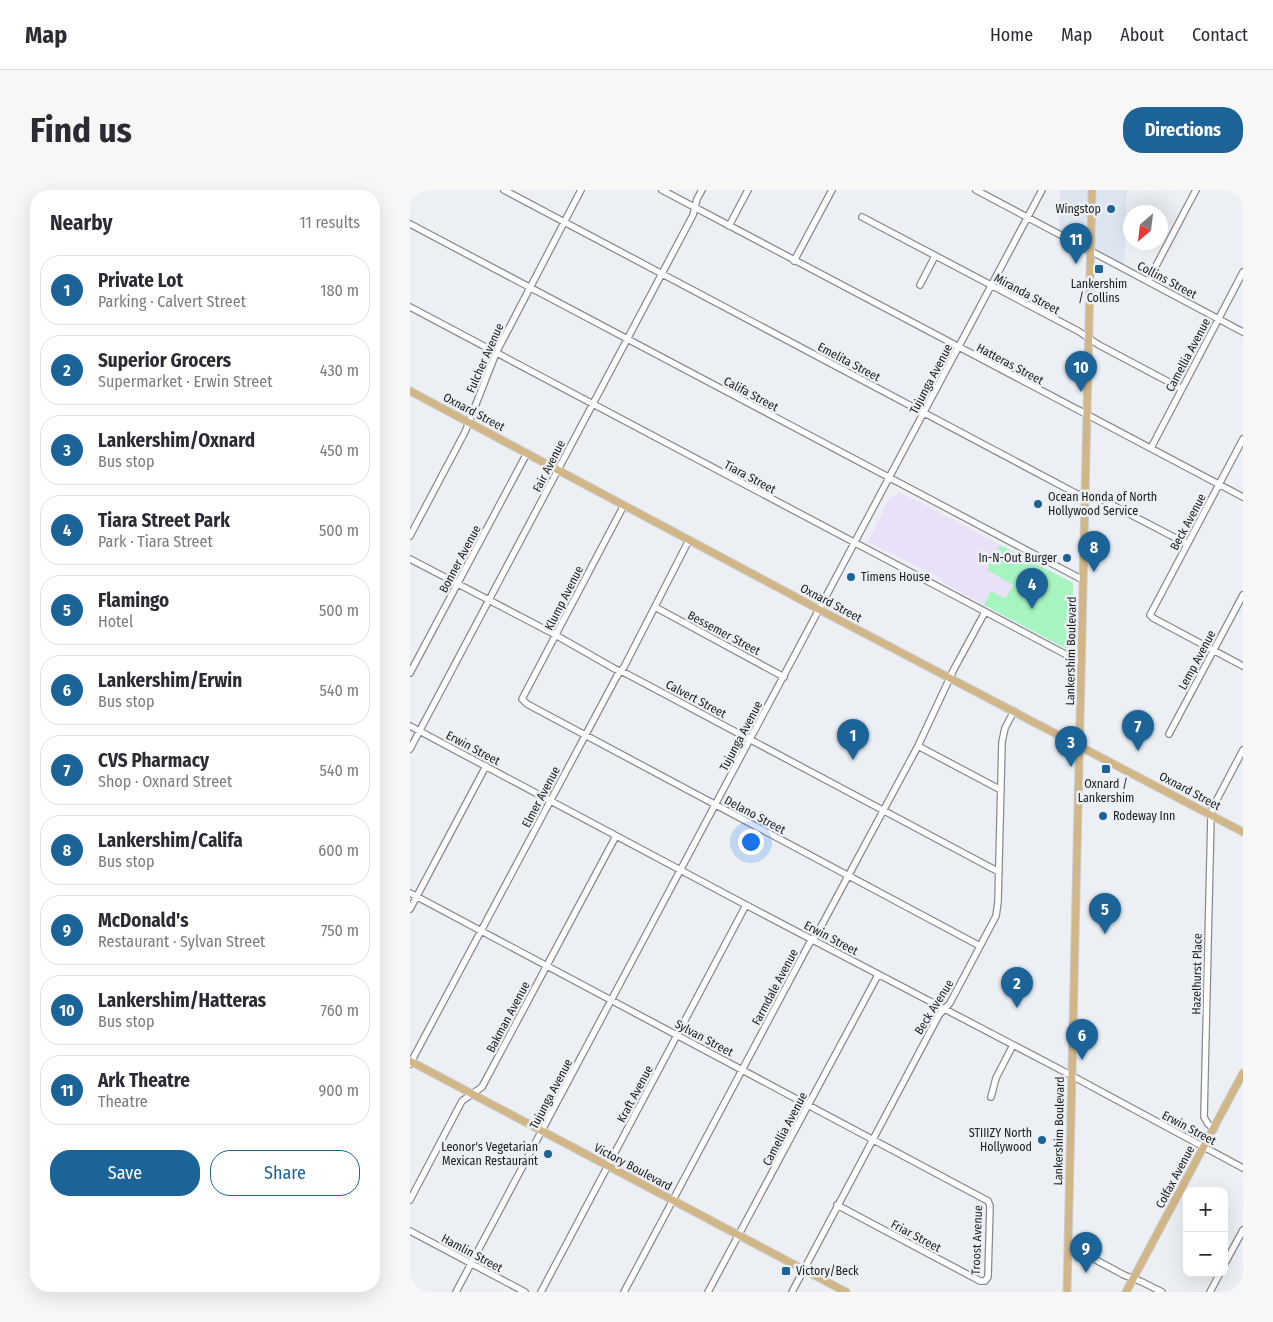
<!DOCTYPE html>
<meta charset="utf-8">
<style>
:root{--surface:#fff;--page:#f7f7f7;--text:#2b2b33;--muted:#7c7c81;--line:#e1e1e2;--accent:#1c6398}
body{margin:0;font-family:"Fira Sans Condensed",sans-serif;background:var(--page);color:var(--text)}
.controls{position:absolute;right:15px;bottom:15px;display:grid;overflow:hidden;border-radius:10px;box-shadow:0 5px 20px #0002}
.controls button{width:45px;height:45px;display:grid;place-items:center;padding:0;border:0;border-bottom:1px solid var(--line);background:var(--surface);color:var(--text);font:25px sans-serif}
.compass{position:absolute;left:713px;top:15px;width:45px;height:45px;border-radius:50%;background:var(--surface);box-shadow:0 5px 20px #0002;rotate:208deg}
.you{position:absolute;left:340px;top:651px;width:18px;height:18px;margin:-12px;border:4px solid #fff;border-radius:50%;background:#1a73e8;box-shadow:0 0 0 8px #1a73e833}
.badge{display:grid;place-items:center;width:32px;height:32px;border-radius:50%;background:var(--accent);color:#fff;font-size:16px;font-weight:700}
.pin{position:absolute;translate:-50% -41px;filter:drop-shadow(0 1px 2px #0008)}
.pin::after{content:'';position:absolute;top:26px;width:18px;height:15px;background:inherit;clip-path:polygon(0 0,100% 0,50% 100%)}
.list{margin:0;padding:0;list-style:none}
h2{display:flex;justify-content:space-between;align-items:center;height:65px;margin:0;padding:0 20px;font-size:21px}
h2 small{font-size:16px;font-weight:400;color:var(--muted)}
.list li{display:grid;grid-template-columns:32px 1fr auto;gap:15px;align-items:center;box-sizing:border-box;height:70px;margin:0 10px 10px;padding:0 10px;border:1px solid var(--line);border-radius:20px}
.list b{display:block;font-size:19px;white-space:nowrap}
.list p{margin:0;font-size:16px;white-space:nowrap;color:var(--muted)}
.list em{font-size:16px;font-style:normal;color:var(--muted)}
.actions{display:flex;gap:10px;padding:15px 20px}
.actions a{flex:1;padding:11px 0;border:1px solid var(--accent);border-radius:20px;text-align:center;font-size:18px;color:var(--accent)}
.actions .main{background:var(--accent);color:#fff}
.map{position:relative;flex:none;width:833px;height:1102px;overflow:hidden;border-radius:20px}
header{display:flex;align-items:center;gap:30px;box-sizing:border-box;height:70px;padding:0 25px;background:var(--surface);border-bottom:1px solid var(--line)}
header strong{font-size:24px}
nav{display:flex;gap:28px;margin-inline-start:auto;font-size:18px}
.intro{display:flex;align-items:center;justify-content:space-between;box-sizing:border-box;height:120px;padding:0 30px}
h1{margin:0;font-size:35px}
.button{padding:12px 22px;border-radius:20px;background:var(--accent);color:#fff;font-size:18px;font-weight:700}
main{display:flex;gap:30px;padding:0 30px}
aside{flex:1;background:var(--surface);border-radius:20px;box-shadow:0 5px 20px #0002}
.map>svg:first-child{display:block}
</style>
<header>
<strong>Map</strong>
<nav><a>Home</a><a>Map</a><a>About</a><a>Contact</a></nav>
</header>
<div class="intro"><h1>Find us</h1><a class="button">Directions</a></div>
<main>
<aside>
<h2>Nearby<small>11 results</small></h2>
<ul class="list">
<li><span class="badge">1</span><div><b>Private Lot</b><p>Parking · Calvert Street</p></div><em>180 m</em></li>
<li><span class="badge">2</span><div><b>Superior Grocers</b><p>Supermarket · Erwin Street</p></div><em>430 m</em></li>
<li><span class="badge">3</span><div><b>Lankershim/Oxnard</b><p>Bus stop</p></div><em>450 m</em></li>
<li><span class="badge">4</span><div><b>Tiara Street Park</b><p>Park · Tiara Street</p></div><em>500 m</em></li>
<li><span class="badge">5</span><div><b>Flamingo</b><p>Hotel</p></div><em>500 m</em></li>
<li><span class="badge">6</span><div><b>Lankershim/Erwin</b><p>Bus stop</p></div><em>540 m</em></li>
<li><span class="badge">7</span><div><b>CVS Pharmacy</b><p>Shop · Oxnard Street</p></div><em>540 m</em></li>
<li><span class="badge">8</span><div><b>Lankershim/Califa</b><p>Bus stop</p></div><em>600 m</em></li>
<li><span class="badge">9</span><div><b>McDonald's</b><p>Restaurant · Sylvan Street</p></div><em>750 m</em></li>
<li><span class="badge">10</span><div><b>Lankershim/Hatteras</b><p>Bus stop</p></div><em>760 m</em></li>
<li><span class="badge">11</span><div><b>Ark Theatre</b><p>Theatre</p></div><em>900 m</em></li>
</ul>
<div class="actions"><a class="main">Save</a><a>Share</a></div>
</aside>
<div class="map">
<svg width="833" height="1102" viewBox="0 0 833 1102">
<rect width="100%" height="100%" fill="#ecf0f4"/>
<path fill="#dde5f0" d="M650,0H717L714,75L649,40Z"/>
<path fill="#e8e1f7" d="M488,302L517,316L646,384L594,408L581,401L574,415L534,393L530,388L458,352L479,309L484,305L486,306Z"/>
<path fill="#a6f4c0" d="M590,355L663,393L662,454L660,458L657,459L574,415L581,401L594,408L597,406L603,395L577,380Z"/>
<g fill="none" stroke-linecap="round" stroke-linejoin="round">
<g stroke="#878a8f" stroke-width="8">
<path id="minor" d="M94,0L667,304L687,307L777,354
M252,0L833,307
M566,0L833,142
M452,27L668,141L689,155L772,199
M0,34L673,390
M319,36L338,0
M384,71L422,0
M738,91L786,0
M510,95L525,66
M0,117L672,473
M833,249L740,425L743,428L833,476
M741,258L833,82
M214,315L112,509L117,514L570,756
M0,346L55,242L86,163L171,0
M0,369L142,443L205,479L217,484L589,682
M245,417L374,487
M0,483L117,263
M0,536L336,715L653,881L833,978
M759,544L833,405
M508,556L591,600
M0,559L283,25L287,9L292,0
M0,703L578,1011L580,1016L578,1087L575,1091H570L427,1015
M0,719L76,576
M0,874L207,486L214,477L279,350
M581,907L586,888L603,855
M804,939L798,934L794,927L801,625L803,617L833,560
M0,1010L52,911L72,897L206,646
M0,1041L115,1102
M658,1055L714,1085L732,1092L752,1102
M814,1075L833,1040
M46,1102L632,0
M131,1102L336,715
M214,1102L399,754L407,744L508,556L544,479L575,422
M298,1102L468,785
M382,1102L529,825L540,813L586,726L588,712L592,552L595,538L604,521
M800,1102L810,1083"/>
</g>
<g stroke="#cdcdce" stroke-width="9">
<path id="major" d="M0,201L410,420L833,642
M0,871L436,1102
M657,1102L682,0
M716,1102L833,883"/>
</g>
<use href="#minor" stroke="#fff" stroke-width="5.5"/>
<use href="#major" stroke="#d1b688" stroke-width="7"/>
</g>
<g fill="#1c6398" stroke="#ecf0f4" stroke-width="2">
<circle cx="701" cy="19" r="5"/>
<rect x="684" y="74" width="10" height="10" rx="2.5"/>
<circle cx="628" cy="314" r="5"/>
<circle cx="657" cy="368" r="5"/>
<circle cx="441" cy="387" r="5"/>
<rect x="691" y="574" width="10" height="10" rx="2.5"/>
<circle cx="693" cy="626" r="5"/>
<circle cx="632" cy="950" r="5"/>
<circle cx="138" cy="964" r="5"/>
<rect x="371" y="1076" width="10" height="10" rx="2.5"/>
</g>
<g text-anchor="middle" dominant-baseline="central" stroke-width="5" stroke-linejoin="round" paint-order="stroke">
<g font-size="12" fill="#1b1d1e" stroke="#ecf0f4" text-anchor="end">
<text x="691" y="19">Wingstop</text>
<text x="689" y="94" text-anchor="middle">Lankershim<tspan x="689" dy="14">/ Collins</tspan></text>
<text x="638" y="307" text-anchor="start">Ocean Honda of North<tspan x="638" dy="14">Hollywood Service</tspan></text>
<text x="647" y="368">In-N-Out Burger</text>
<text x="451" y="387" text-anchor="start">Timens House</text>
<text x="696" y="594" text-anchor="middle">Oxnard /<tspan x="696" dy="14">Lankershim</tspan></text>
<text x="703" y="626" text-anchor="start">Rodeway Inn</text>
<text x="622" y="943">STIIIZY North<tspan x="622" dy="14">Hollywood</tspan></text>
<text x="128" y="957">Leonor's Vegetarian<tspan x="128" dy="14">Mexican Restaurant</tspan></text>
<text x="386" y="1081" text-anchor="start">Victory/Beck</text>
</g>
<g font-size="12" fill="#1b1d1e" stroke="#ecf0f4">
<text transform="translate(757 90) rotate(28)">Collins Street</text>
<text transform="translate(617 104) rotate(28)">Miranda Street</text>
<text transform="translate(778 165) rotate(-62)">Camellia Avenue</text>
<text transform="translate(75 168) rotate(-66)">Fulcher Avenue</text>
<text transform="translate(439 172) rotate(28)">Emelita Street</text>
<text transform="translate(600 174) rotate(28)">Hatteras Street</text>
<text transform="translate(521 189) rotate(-62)">Tujunga Avenue</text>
<text transform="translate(341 204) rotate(28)">Califa Street</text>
<text transform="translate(64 222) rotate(28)">Oxnard Street</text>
<text transform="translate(139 276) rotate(-63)">Fair Avenue</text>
<text transform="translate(340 287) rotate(28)">Tiara Street</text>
<text transform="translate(778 332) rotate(-62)">Beck Avenue</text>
<text transform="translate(50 369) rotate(-62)">Bonner Avenue</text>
<text transform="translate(154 408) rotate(-63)">Klump Avenue</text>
<text transform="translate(421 413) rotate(28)">Oxnard Street</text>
<text transform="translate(314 443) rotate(28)">Bessemer Street</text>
<text transform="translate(661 461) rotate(-89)">Lankershim Boulevard</text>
<text transform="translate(787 470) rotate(-62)">Lemp Avenue</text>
<text transform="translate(286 509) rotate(28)">Calvert Street</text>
<text transform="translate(331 546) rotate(-62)">Tujunga Avenue</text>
<text transform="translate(63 558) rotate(28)">Erwin Street</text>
<text transform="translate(780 601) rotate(28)">Oxnard Street</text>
<text transform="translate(131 607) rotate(-62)">Elmer Avenue</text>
<text transform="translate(345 625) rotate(28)">Delano Street</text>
<text transform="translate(421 748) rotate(28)">Erwin Street</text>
<text transform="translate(787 784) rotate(-89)">Hazelhurst Place</text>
<text transform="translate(365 797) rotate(-62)">Farmdale Avenue</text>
<text transform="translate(524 817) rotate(-58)">Beck Avenue</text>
<text transform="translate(98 827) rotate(-62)">Bakman Avenue</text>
<text transform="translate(294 848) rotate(28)">Sylvan Street</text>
<text transform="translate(141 904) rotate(-62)">Tujunga Avenue</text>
<text transform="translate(225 904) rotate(-62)">Kraft Avenue</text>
<text transform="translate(779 938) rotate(28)">Erwin Street</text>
<text transform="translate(375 939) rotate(-62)">Camellia Avenue</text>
<text transform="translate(649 941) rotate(-89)">Lankershim Boulevard</text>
<text transform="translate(223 977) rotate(28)">Victory Boulevard</text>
<text transform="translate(765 987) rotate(-62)">Colfax Avenue</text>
<text transform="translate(506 1046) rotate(28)">Friar Street</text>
<text transform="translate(567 1050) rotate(-88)">Troost Avenue</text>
<text transform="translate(62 1063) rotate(28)">Hamlin Street</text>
</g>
</g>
</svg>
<div class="controls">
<button>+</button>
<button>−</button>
</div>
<svg class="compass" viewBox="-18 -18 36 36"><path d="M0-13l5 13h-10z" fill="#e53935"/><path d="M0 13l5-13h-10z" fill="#7c7c81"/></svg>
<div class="you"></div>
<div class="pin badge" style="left:443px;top:570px">1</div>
<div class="pin badge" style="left:607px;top:818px">2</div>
<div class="pin badge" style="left:661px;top:577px">3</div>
<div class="pin badge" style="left:622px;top:419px">4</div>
<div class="pin badge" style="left:695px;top:744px">5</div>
<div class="pin badge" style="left:672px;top:870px">6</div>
<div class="pin badge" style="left:728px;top:561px">7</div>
<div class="pin badge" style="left:684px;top:382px">8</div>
<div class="pin badge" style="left:676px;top:1083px">9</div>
<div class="pin badge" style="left:671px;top:202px">10</div>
<div class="pin badge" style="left:666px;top:74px">11</div>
</div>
</main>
